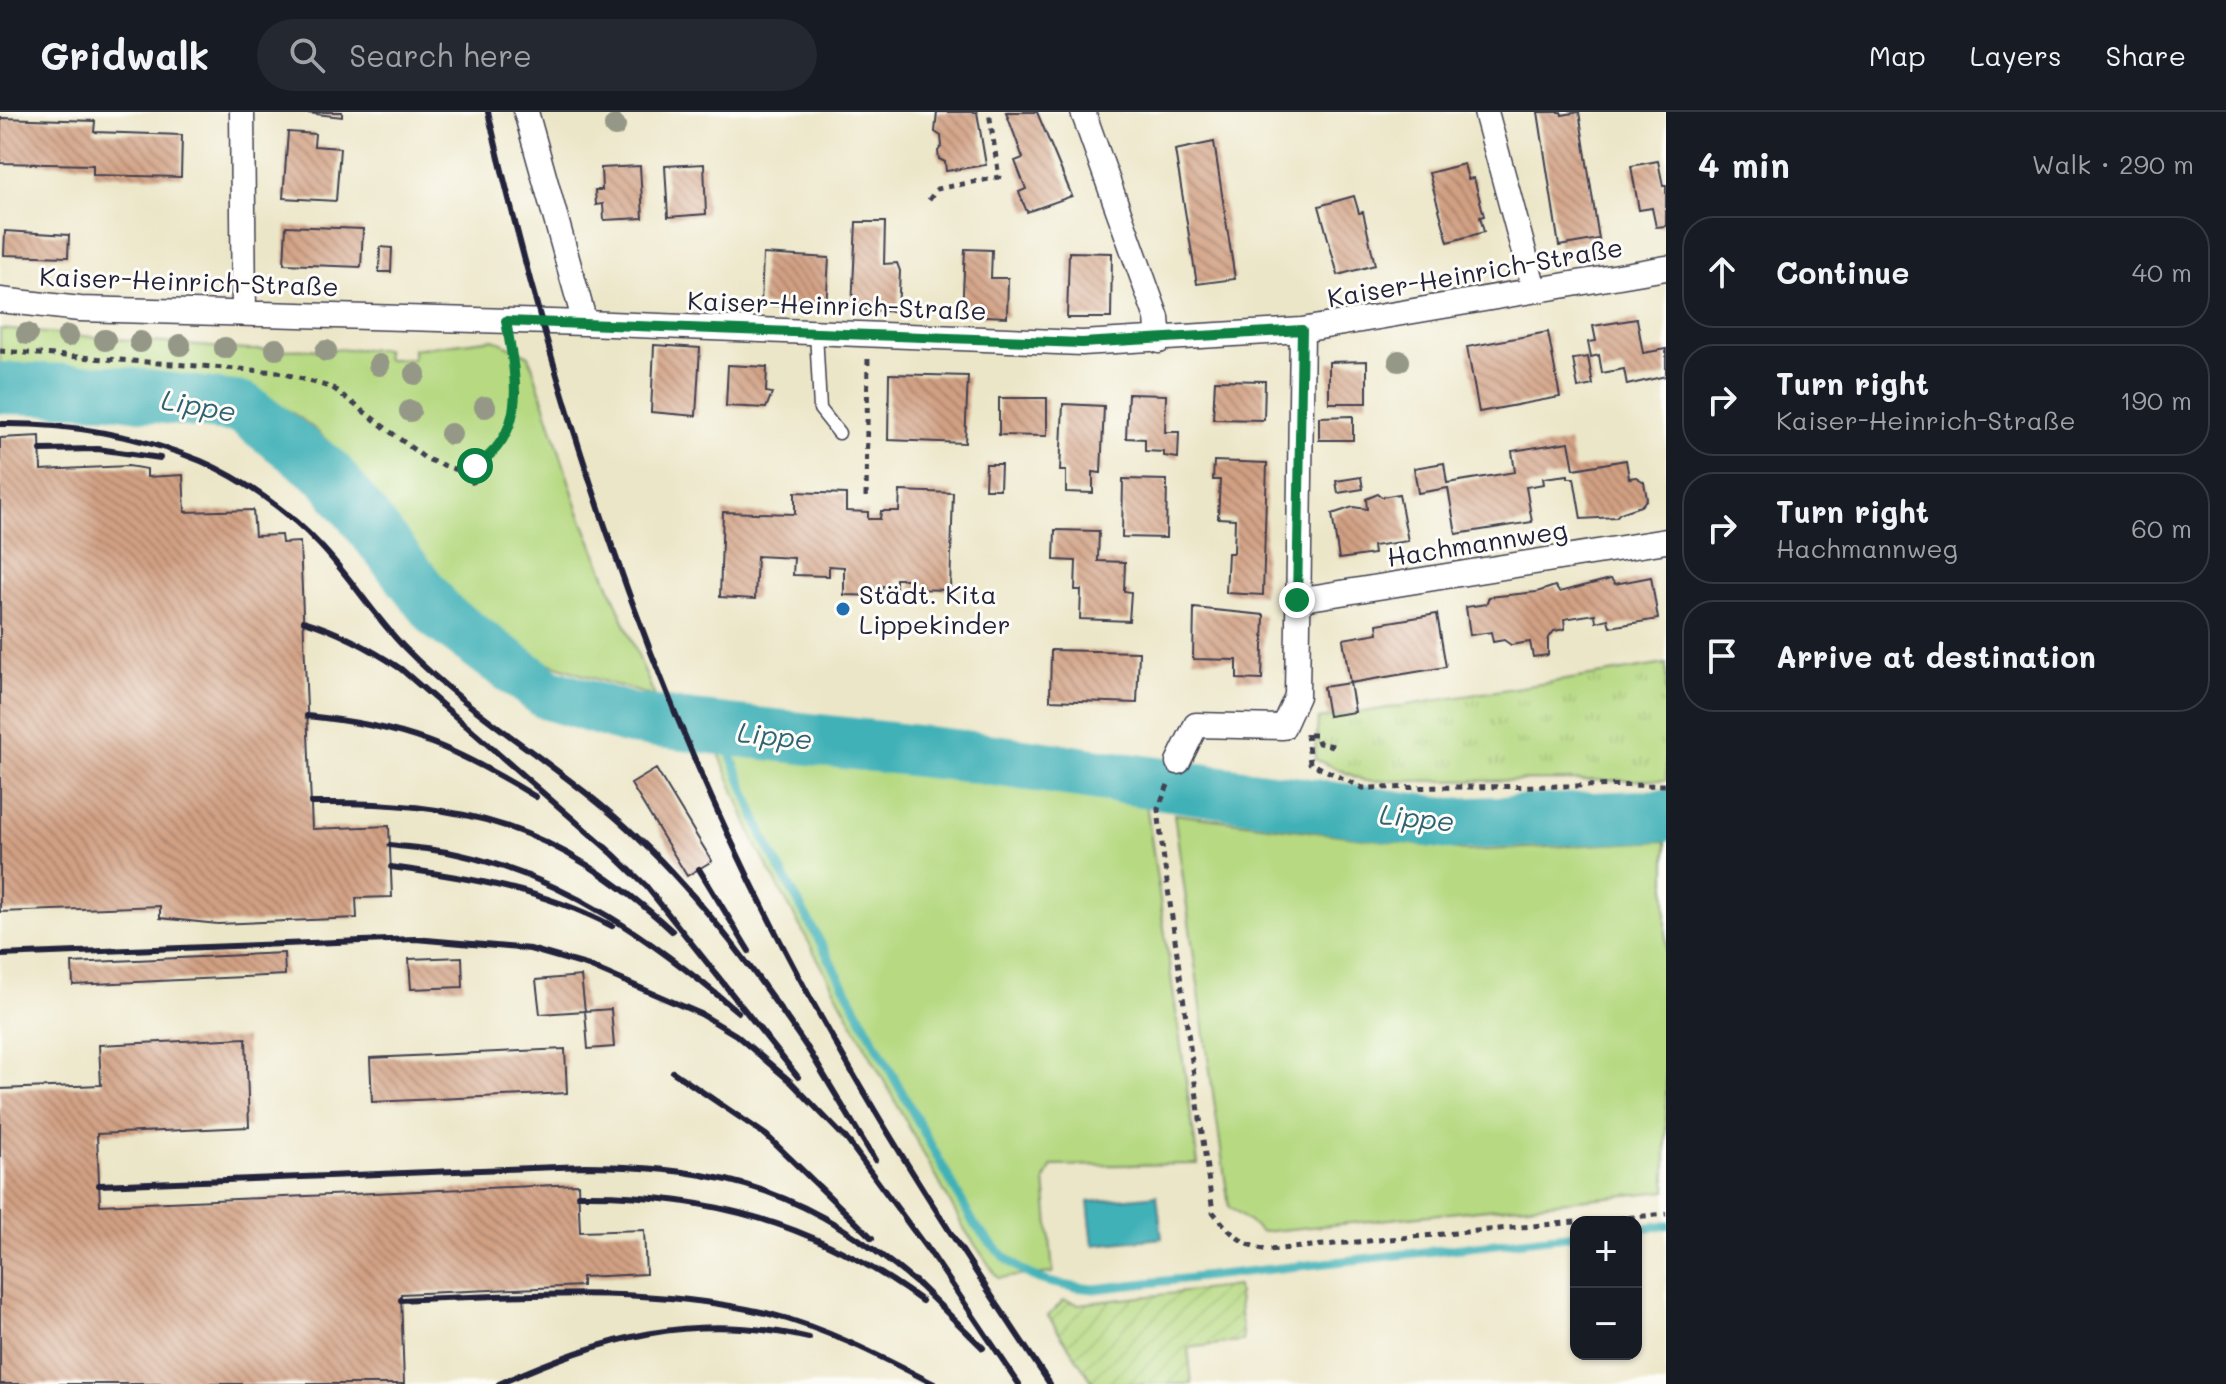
<!DOCTYPE html>
<meta charset="utf-8">
<style>
:root{--surface:#171b24;--page:#242831;--text:#f1f3f6;--muted:#9ea1a6;--line:#363941}
body{margin:0;font-family:Mali,sans-serif;background:var(--page);color:var(--text)}
.controls{position:absolute;right:24px;bottom:24px;display:grid;overflow:hidden;border-radius:16px;box-shadow:0 2px 6px #0004}
.controls button{width:72px;height:72px;display:grid;place-items:center;padding:0;border:0;border-bottom:2px solid var(--line);background:var(--surface);color:var(--text);font:40px sans-serif}
.stop{position:absolute;width:24px;height:24px;margin:-18px;border:6px solid #0b8043;border-radius:50%;background:#fff}
.stop.end{background:#0b8043;border-color:#fff;box-shadow:0 2px 8px #0008}
.list{margin:0;padding:0;list-style:none}
h2{display:flex;justify-content:space-between;align-items:center;height:104px;margin:0;padding:0 32px;font-size:34px}
h2 small{font-size:26px;font-weight:400;color:var(--muted)}
.list li{display:grid;grid-template-columns:52px 1fr auto;gap:24px;align-items:center;box-sizing:border-box;height:112px;margin:0 16px 16px;padding:0 16px;border:2px solid var(--line);border-radius:32px}
.list b{display:block;font-size:30px;white-space:nowrap}
.list p{margin:0;font-size:26px;white-space:nowrap;color:var(--muted)}
.list em{font-size:26px;font-style:normal;color:var(--muted)}
.icon{flex:none;width:44px;height:44px;fill:none;stroke:currentColor;stroke-width:2;stroke-linecap:round;stroke-linejoin:round}
.map{position:relative;flex:none;width:1666px;height:1272px;overflow:hidden}
header{display:flex;align-items:center;gap:48px;box-sizing:border-box;height:112px;padding:0 40px;background:var(--surface);border-bottom:2px solid var(--line)}
header strong{font-size:38px}
nav{display:flex;gap:44px;margin-inline-start:auto;font-size:28px}
.search{width:560px;height:72px;background:var(--page);display:flex;align-items:center;gap:20px;box-sizing:border-box;padding:0 28px;border-radius:44px;color:var(--muted);font-size:30px}
main{display:flex}
aside{flex:1;background:var(--surface)}
.map>svg:first-child{display:block}
</style>
<header>
<strong>Gridwalk</strong>
<div class="search"><svg class="icon" aria-label="search" viewBox="0 0 24 24"><circle cx="10" cy="10" r="6"/><path d="M15 15l6 6"/></svg>Search here</div>
<nav><a>Map</a><a>Layers</a><a>Share</a></nav>
</header>
<main>
<div class="map">
<svg width="1666" height="1272" viewBox="0 0 1666 1272">
<defs>
<pattern id="park-tufts" width="24" height="20" patternUnits="userSpaceOnUse" patternTransform="scale(2)"><rect width="24" height="20" fill="#b6d981"/><path d="M3 7l-1-3M5 7V3M7 7l1-3M15 17l-1-3M17 17v-4M19 17l1-3" fill="none" stroke="#9cba70"/></pattern>
<pattern id="garden-furrows" width="10" height="10" patternUnits="userSpaceOnUse" patternTransform="scale(2)"><rect width="10" height="10" fill="#b6d981"/><path d="M-1 1l2-2M0 10L10 0M9 11l2-2" fill="none" stroke="#9cba70"/></pattern>
<pattern id="building-back-hatch" width="6" height="6" patternUnits="userSpaceOnUse" patternTransform="scale(2)"><rect width="6" height="6" fill="#d2a083"/><path d="M-1 5l2 2M0 0l6 6M5-1l2 2" fill="none" stroke="#aa826c"/></pattern>
</defs>
<rect width="100%" height="100%" fill="#fdfcf7"/>
<filter id="ink" filterUnits="userSpaceOnUse"><feTurbulence type="fractalNoise" baseFrequency=".0125" numOctaves="2"/><feDisplacementMap in="SourceGraphic" scale="16" xChannelSelector="R" yChannelSelector="G"/><feConvolveMatrix kernelMatrix="1 2 1 2 8 2 1 2 1" color-interpolation-filters="sRGB"/></filter>
<filter id="wash" filterUnits="userSpaceOnUse"><feTurbulence type="fractalNoise" baseFrequency=".006" numOctaves="4" result="noise"/><feDisplacementMap in="SourceGraphic" scale="32" xChannelSelector="R" yChannelSelector="G"/><feGaussianBlur stdDeviation="1.8" result="paint"/><feColorMatrix in="noise" values="0 0 0 0 0 0 0 0 0 0 0 0 0 0 0 0 0 1.4 0 .05"/><feComposite in="paint" operator="in"/></filter>
<g filter="url(#wash)">
<rect width="100%" height="100%" fill="#ece6c8"/>
<path fill="#b6d981" stroke="#6c7e5e" stroke-width="2" d="M0,217L247,238L385,237L386,247H413V237L494,227L529,244L579,400L655,585C595,566 527,550 475,513C465,505 456,492 447,482C387,418 350,320 263,286C181,253 87,258 0,255Z
M716,634H757L1146,691L1198,1052L1052,1054L1045,1068L1053,1161L998,1166L965,1118L757,735Z
M1174,702L1466,739L1666,729V1079L1262,1120L1229,1095Z"/>
<path fill="url(#park-tufts)" stroke="#6c7e5e" stroke-width="2" d="M1666,552V668L1365,669L1315,647L1318,607Z"/>
<path fill="url(#garden-furrows)" stroke="#6c7e5e" stroke-width="2" d="M1237,1174L1243,1229L1188,1236L1192,1272H1094L1048,1204L1064,1188L1079,1192Z"/>
<path fill="#40b1b7" stroke="#316a79" stroke-width="2" d="M1157,1083L1162,1126L1093,1133L1088,1090Z"/>
<g fill="none" stroke-linecap="round" stroke-linejoin="round">
<path stroke="#40b1b7" stroke-width="9" d="M719,614L766,731L974,1112C1016,1160 1028,1171 1094,1177L1576,1123
M1636,1117L1666,1113"/>
<path stroke="#40b1b7" stroke-width="52" d="M0,276L110,279L243,296L329,362L442,505L548,582L630,607L972,645L1450,712L1666,703"/>
</g>
<g id="blocks">
<path fill="url(#building-back-hatch)" d="M298,0H342V5Z
M937,0H977L986,53L946,59L945,50L939,47L938,39L942,34L941,24L935,20Z
M1006,0H1037L1072,84L1027,100L1019,80L1026,77L1015,49L1023,46Z
M1538,0H1561L1562,3L1579,0L1599,127L1559,134Z
M1,6L95,9L94,20L182,23L181,65L93,63V53L0,51Z
M288,20L315,22L314,34L340,36L336,89L283,86Z
M1214,30L1235,167L1197,172L1175,38Z
M1658,49L1663,74H1666V114L1656,115L1652,96L1639,98L1631,54Z
M704,52L706,102L668,105L665,54Z
M1464,52L1468,67L1474,66L1484,104L1480,105L1484,120L1448,130L1429,61Z
M640,54L643,106L604,108L603,92L596,93L595,78H602L601,56Z
M1354,84L1359,101L1363,100L1375,153L1338,163L1319,94Z
M856,110H885L884,152L897,151L900,159L898,200L852,197Z
M286,114L363,117L361,155L284,152Z
M5,119L69,123L68,145L4,143Z
M380,135L392,136L391,160H379Z
M965,137L992,138L991,166H1008L1007,205L962,203Z
M1069,140L1112,141L1111,206H1067Z
M763,142L829,146L826,196L761,193Z
M1637,207L1643,241L1666,237V264L1627,273L1624,257L1602,261L1599,243L1591,245L1588,230L1596,229L1593,214Z
M1548,220L1560,285L1479,300L1467,235Z
M654,233L700,236L696,304L651,300Z
M1588,245L1593,273L1578,276L1573,247Z
M1367,249V291H1329V250Z
M728,253L767,255L766,280L772,281L766,296L726,294Z
M889,262L968,264L965,331L888,328Z
M1215,268L1265,269L1264,308L1213,307Z
M1128,282L1166,283L1165,320H1179L1178,346L1164,344V340L1145,339V327L1126,326Z
M999,286H1047V324L999,323Z
M1063,292L1104,294L1101,361L1093,360V381L1066,380V359H1060Z
M1353,304V328H1319V305Z
M40,324L41,358L128,354L147,357V365L183,363L185,400L253,398L255,424L281,423L282,431L300,430L312,717L389,714L392,785L356,786L357,806L218,812L160,806V794L0,800V326Z
M1569,330L1574,357L1626,348L1629,366L1636,365L1644,370L1647,387L1641,394L1620,401L1616,405L1581,407L1574,366H1568V363L1543,366L1544,372L1526,375L1532,410L1456,422L1448,376L1418,381L1414,356L1444,351L1447,371L1515,360L1512,339Z
M1214,349L1267,351L1263,483L1226,481L1228,441H1234L1235,407L1218,406L1220,368H1213Z
M986,352H1001L1000,377H985Z
M1361,365L1363,377L1338,381L1336,369Z
M1123,367L1167,368L1166,426L1122,425Z
M900,379L953,381L950,478L911,477V467H896V475L882,474L881,484L844,483V455L829,454V464L793,463L794,446L757,444L755,487L720,485L723,400L795,402V380L846,382V399L868,400V407H880L881,399H899Z
M1378,382L1382,385L1399,382L1408,429L1373,434L1374,442L1339,447L1332,402L1353,395L1367,397L1366,387Z
M1055,418L1099,419L1098,449L1125,450L1124,479L1131,480L1129,509L1080,507L1081,478H1075L1076,449L1054,448Z
M1651,465L1658,507L1610,515L1608,507L1596,510L1595,502L1564,507L1565,517L1554,519L1548,527V543L1533,545L1530,530L1511,533L1504,528L1493,530L1491,520L1470,523L1466,495L1486,492L1489,485L1537,480L1555,474L1559,480L1611,467L1615,472Z
M1194,496L1264,503L1262,568L1237,567V548L1193,547Z
M1437,502L1446,555L1350,571L1343,527L1378,521L1377,512Z
M1051,538L1139,540L1137,591L1050,588Z
M1350,571L1355,600L1328,604L1323,575Z
M656,657L712,749L687,764L631,672Z
M284,841L285,863L73,873L72,851Z
M462,845L463,875L411,877L409,847Z
M581,864L585,899L540,902L536,868Z
M611,897L614,935L588,937L585,899Z
M246,926L249,1015L97,1022L100,1093L578,1072L580,1120L644,1118L646,1162L582,1165V1174L401,1182L404,1272H0V977L101,973L99,933Z
M565,937L567,981L372,990L370,946Z"/>
</g>
</g>
<g filter="url(#ink)">
<use href="#blocks" fill-opacity="0" stroke="#403f50" stroke-width="2"/>
<g fill="none" stroke-linecap="round" stroke-linejoin="round">
<g stroke="#403f50" stroke-width="15">
<path id="service" d="M816,220L820,297L839,321"/>
</g>
<g stroke="#403f50" stroke-width="27">
<path id="minor" d="M242,0L244,200
M526,0L585,211
M1083,0L1157,206L1159,229
M1486,0L1534,177
M0,188L80,197L585,211L1082,231L1302,218L1666,156
M1297,488L1666,429
M1178,650L1196,613L1283,615L1297,584L1302,218"/>
</g>
<path stroke="#403f50" stroke-width="5" stroke-dasharray="6 6" stroke-linecap="butt" d="M929,88L937,77L999,65L989,0
M0,239L278,260L333,276L426,347L457,358L475,354L492,343L509,313L518,277L510,235
M469,355L474,375
M866,385L868,245
M1307,622L1310,651L1363,676L1666,673
M1309,623H1316L1319,631L1338,635
M1168,673L1158,697L1163,741L1213,1100C1230,1121 1242,1134 1269,1138L1576,1110
M1581,1110L1666,1102"/>
<use href="#service" stroke="#fff" stroke-width="12"/>
<use href="#minor" stroke="#fff" stroke-width="24"/>
<path stroke="#22223b" stroke-width="6" d="M488,0C553,281 642,557 773,815C854,975 951,1124 1050,1272
M0,312C67,311 138,323 201,349C243,367 288,399 319,432C350,464 373,503 404,535C474,607 565,656 638,726C705,790 760,866 812,943
M41,338L98,337L160,346
M304,509C340,520 370,536 401,557L613,742L646,774L798,965
M307,604C406,614 452,634 536,685
M311,691C466,689 555,712 672,819
M390,733C412,736 435,737 457,742C567,766 654,829 738,900
M391,755C465,765 545,778 612,814
M699,757L749,839
M0,843L415,827L530,837L589,854L701,902L736,923L791,970L850,1031
M807,935L875,1048
M673,960L766,1023L872,1126
M845,1025L930,1141
M99,1073L585,1054C730,1055 809,1080 921,1175
M578,1083C708,1081 817,1112 922,1189
M926,1134L1019,1272
M915,1169L983,1236
M401,1188C523,1183 645,1173 766,1201C826,1216 880,1244 934,1272
M499,1272C605,1225 693,1199 809,1226"/>
</g>
<g fill="#959886">
<circle cx="615" cy="14" r="11"/>
<circle cx="27" cy="222" r="11"/>
<circle cx="68" cy="224" r="11"/>
<circle cx="105" cy="228" r="11"/>
<circle cx="140" cy="230" r="11"/>
<circle cx="180" cy="233" r="11"/>
<circle cx="225" cy="236" r="11"/>
<circle cx="276" cy="237" r="11"/>
<circle cx="326" cy="239" r="11"/>
<circle cx="1399" cy="249" r="11"/>
<circle cx="379" cy="253" r="11"/>
<circle cx="415" cy="262" r="11"/>
<circle cx="485" cy="295" r="11"/>
<circle cx="410" cy="299" r="11"/>
<circle cx="451" cy="322" r="11"/>
</g>
</g>
<g fill="none" stroke-linecap="round" stroke-linejoin="round" filter="url(#ink)">
<path stroke="#0b8043" stroke-width="10" d="M475,354C530,320 515,262 506,209L1082,231L1302,218L1297,488"/>
</g>
<circle fill="#1f6fb2" stroke="#fdfcf7" stroke-width="3" cx="843" cy="497" r="8"/>
<g text-anchor="middle" dominant-baseline="central" stroke-width="6" stroke-linejoin="round" paint-order="stroke">
<g font-size="26" fill="#22223b" stroke="#fdfcf7">
<text transform="translate(1475 160) rotate(-10)">Kaiser-Heinrich-Straße</text>
<text transform="translate(189 169) rotate(2)">Kaiser-Heinrich-Straße</text>
<text transform="translate(837 193) rotate(2)">Kaiser-Heinrich-Straße</text>
<text transform="translate(1477 431) rotate(-9)">Hachmannweg</text>
</g>
<g font-size="26" fill="#22223b" stroke="#fdfcf7" text-anchor="start">
<text x="859" y="482">Städt. Kita<tspan x="859" dy="30">Lippekinder</tspan></text>
</g>
<g font-size="28" font-style="italic" fill="#306273" stroke="#fdfcf7">
<text transform="translate(199 293) rotate(10)">Lippe</text>
<text transform="translate(775 623) rotate(6)">Lippe</text>
<text transform="translate(1417 705) rotate(6)">Lippe</text>
</g>
</g>
</svg>
<div class="controls">
<button>+</button>
<button>−</button>
</div>
<div class="stop" style="left:475px;top:354px"></div>
<div class="stop end" style="left:1297px;top:488px"></div>
</div>
<aside>
<h2>4 min<small>Walk · 290 m</small></h2>
<ul class="list">
<li><svg class="icon" aria-label="ahead" viewBox="0 0 24 24"><path d="M12 20V5M6 11l6-6 6 6"/></svg><div><b>Continue</b></div><em>40 m</em></li>
<li><svg class="icon" aria-label="right" viewBox="0 0 24 24"><path d="M7 20v-9h11M14 6l5 5-5 5"/></svg><div><b>Turn right</b><p>Kaiser-Heinrich-Straße</p></div><em>190 m</em></li>
<li><svg class="icon" aria-label="right" viewBox="0 0 24 24"><path d="M7 20v-9h11M14 6l5 5-5 5"/></svg><div><b>Turn right</b><p>Hachmannweg</p></div><em>60 m</em></li>
<li><svg class="icon" aria-label="arrive" viewBox="0 0 24 24"><path d="M6 21V4h12l-3 4 3 4H6"/></svg><div><b>Arrive at destination</b></div></li>
</ul>
</aside>
</main>
